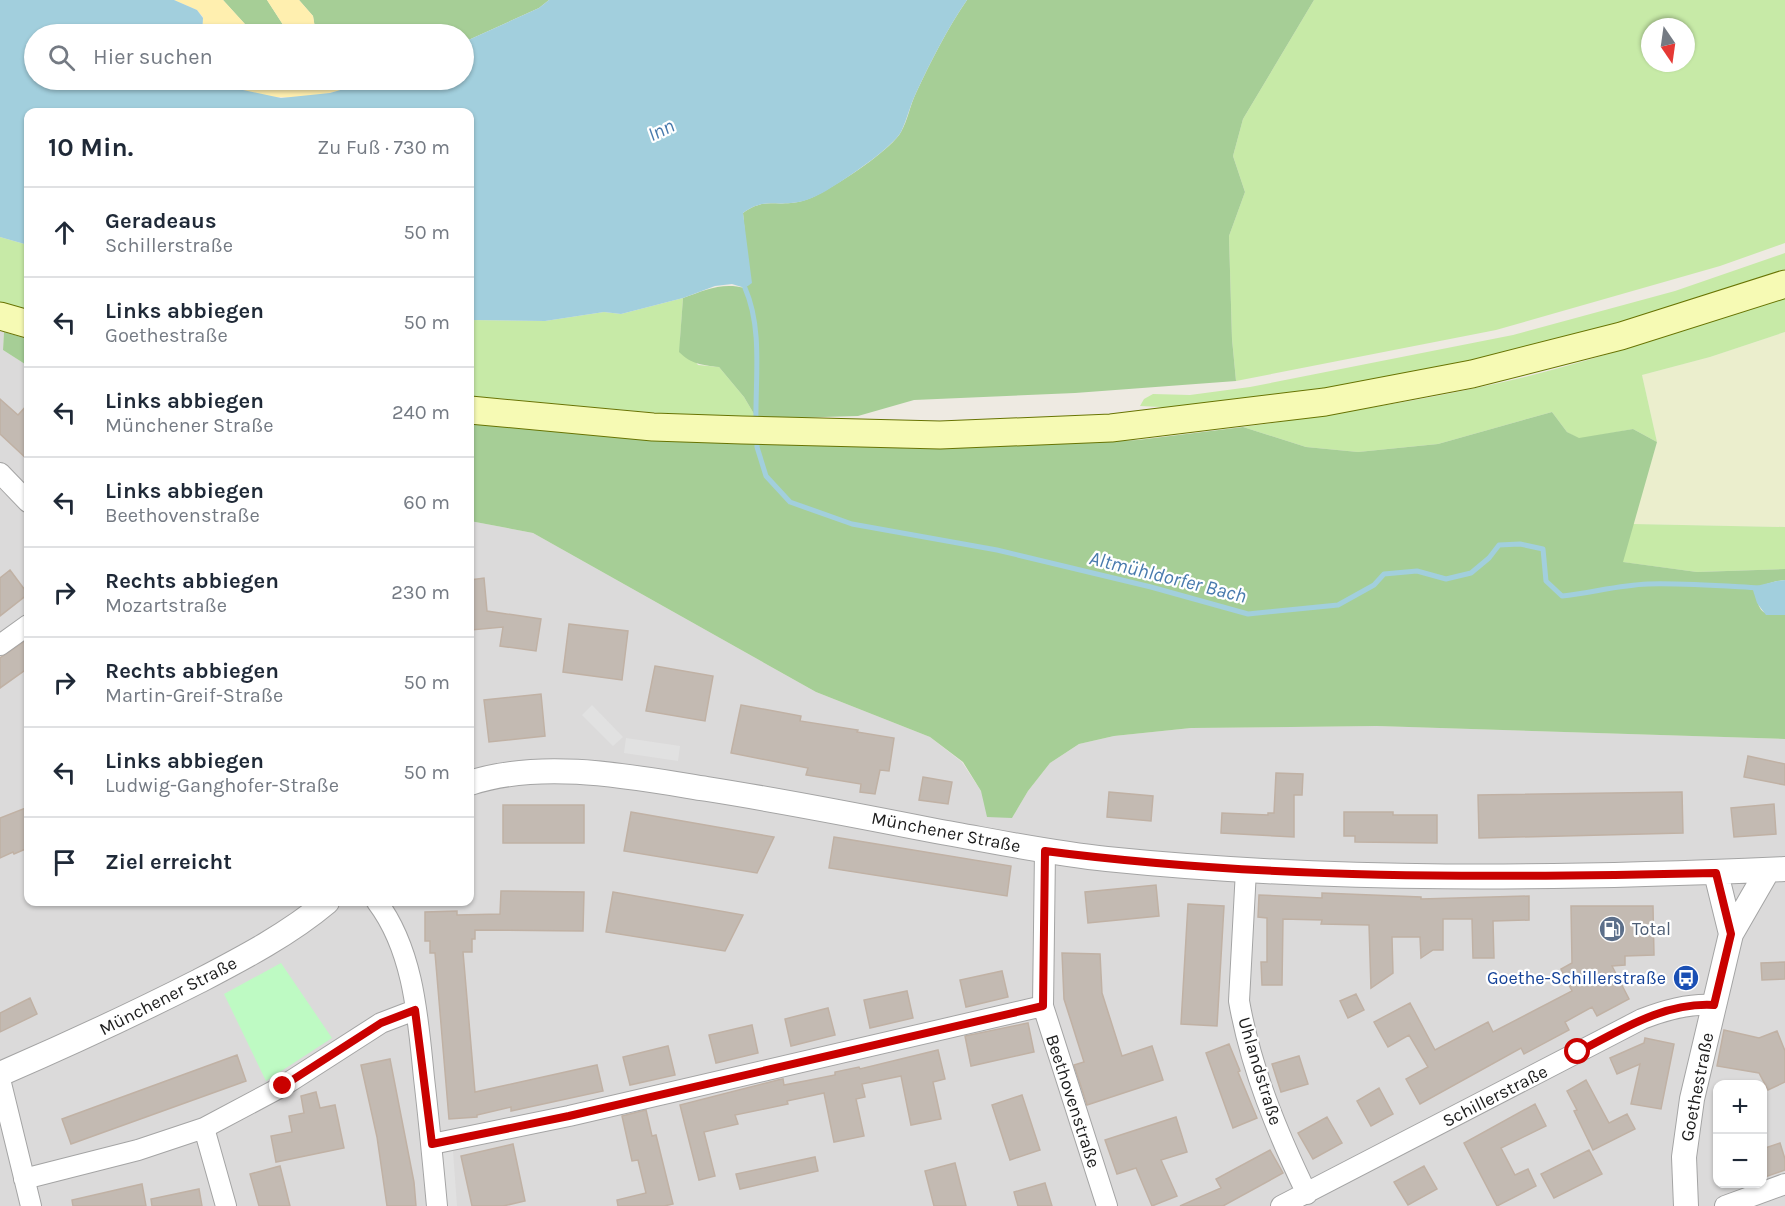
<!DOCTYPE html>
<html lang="de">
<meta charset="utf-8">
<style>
:root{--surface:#fff;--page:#f6f6f7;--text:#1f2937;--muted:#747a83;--line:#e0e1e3}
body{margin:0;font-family:Karla,sans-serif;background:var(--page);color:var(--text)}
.controls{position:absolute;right:18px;bottom:18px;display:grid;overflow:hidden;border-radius:12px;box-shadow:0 2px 4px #0004}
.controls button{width:54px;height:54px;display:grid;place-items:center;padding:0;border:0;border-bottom:2px solid var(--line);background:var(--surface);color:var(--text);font:30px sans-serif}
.compass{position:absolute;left:1641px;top:18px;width:54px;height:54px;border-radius:50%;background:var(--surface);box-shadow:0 2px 4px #0004;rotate:167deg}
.stop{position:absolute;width:18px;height:18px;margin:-14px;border:4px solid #c90100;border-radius:50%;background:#fff}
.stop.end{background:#c90100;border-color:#fff;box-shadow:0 2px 6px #0008}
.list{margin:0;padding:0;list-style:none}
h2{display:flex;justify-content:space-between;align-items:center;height:78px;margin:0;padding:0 24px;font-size:26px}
h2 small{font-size:20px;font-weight:400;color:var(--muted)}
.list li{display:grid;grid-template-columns:39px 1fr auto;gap:18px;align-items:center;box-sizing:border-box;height:90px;padding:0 24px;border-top:2px solid var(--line)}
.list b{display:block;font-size:22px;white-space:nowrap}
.list p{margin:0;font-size:20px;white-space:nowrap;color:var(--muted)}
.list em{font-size:20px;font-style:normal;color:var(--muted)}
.icon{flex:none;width:33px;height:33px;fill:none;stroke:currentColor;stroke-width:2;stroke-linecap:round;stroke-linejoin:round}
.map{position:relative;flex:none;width:1785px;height:1206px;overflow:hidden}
.search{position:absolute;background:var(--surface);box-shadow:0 2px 4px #0004;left:24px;top:24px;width:450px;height:66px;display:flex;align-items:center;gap:15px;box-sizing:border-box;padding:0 21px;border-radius:33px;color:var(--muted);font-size:22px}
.panel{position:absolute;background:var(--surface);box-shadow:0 2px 4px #0004;left:24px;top:108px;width:450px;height:798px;border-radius:12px}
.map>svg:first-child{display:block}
</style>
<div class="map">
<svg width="1785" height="1206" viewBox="0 0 1785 1206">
<rect width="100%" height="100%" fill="#eeeae2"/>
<path fill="#dbdada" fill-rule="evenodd" d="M0,331L4,332L3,350L28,366V902H470V521L533,533L816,692L930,737L962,762L981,791L1012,818L1028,791L1050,763L1079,744L1114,736L1191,728L1377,726L1785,739V1206H0ZM1718,1084H1762V1184H1718Z"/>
<path fill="#ebeecd" d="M1785,332V527L1633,524L1657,442L1642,375L1710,357Z"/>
<path fill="#c7eaa7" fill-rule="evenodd" d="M1314,0H1785V243L1720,266L1496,330L1236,381L1232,339L1229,236L1245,192L1233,156L1243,119ZM1650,27H1686V63H1650Z
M0,237L28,245V314L0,306Z
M1785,253V269L1750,283L1666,309L1553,342L1462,364L1346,386L1181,408L1140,406L1144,399L1153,394L1190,395L1250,387L1513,335L1675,291Z
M1785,295V332L1710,357L1642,375L1657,442L1633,429L1579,439L1567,432L1552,412L1438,444L1358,452L1306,447L1243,427C1337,414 1432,399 1525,377C1613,355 1699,326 1785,295Z
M683,298L680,340L698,365L719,367L744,397L757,419L681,415L470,396V320L545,321L604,312L621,314Z
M1633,524L1785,527V569L1697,572L1622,562Z"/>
<path fill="#a6ce96" d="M223,0H267L289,34H254Z
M299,0H549L539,8L464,42V34H316L313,16Z
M967,0H1314L1243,119L1233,156L1245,192L1229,236L1232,339L1236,381L1075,393L914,400L858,416L757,419L744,397L719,367C702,365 691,364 679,352L683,298C705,290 722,282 745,288L746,245L743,213C763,199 769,205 791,203C807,202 819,194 833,186C849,177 892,148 901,132C908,120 910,105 916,93C931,61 947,29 967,0Z
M4,332L28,339V366L3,350Z
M1552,412L1567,432L1579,438L1633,429L1657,442L1623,562L1697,572L1785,569V580L1777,581L1753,588C1761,612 1758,615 1785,615V739L1377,726L1191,728L1114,736L1079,744L1050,763L1028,791L1012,818L987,817L981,791L963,762L930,737L816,692L533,533L470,521V420L780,444L931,449L1138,440L1243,427L1306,447L1358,452L1438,444Z"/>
<path fill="#ffefaf" d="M174,0H223L254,34H202L203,17L197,10Z
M267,0H299L313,16L316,34H289Z
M228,80H375C342,94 277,105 243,90C238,88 233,83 228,80Z"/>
<path fill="#befac3" d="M281,963L332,1038L266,1081L224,994Z"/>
<path fill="#e1e1e1" d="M592,705L623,737L613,746L582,715Z
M626,738L680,746L678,761L624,753Z
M453,1151L457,1206H445L440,1154Z"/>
<path fill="#a2cfdd" d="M0,0H174L197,10L203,18L202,34H34V80H228L243,90L281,98L330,93L375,80H464V42L539,8L549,0H967C947,29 931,61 916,93C910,105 907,120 901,132C892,147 853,174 837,184C823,193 808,202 791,203C769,205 763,199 743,213L752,283L745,288L732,284L715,286L683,298L621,314L604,312L545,321L470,320V112H28V245L0,237Z
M1785,580V615H1766L1757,603L1752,587L1777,581Z"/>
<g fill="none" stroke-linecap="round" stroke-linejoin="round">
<path stroke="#a2cfdd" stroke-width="5" d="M745,288C763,329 755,380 756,424
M757,439V447L766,476L790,502L852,524L997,550L1151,587L1248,614L1338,605L1374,585L1384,574L1417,571L1446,579L1471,573L1489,558L1499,545L1520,544L1543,549L1546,581L1562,596C1591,593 1619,585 1648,584C1685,583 1723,586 1759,588"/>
</g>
<path fill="#c3bab2" stroke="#c0b1a4" stroke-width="1.5" d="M0,399L18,415L28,404V460L0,434Z
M10,570L28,594L0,616V578Z
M484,578L487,611L541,619L536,651L500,646L503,627L471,630L470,580Z
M569,624L628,631L622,680L563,672Z
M28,639V668L0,688V658Z
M655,666L713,676L705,721L646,711Z
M541,694L545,736L489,742L484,700Z
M741,705L801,716L800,721L858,730L857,732L894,738L889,771L880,770L875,794L860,792L861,784L806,775L808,768L731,753Z
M1748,756L1785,764V785L1744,777Z
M1276,773L1303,774L1302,795H1294V837L1221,833L1222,813L1268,815V813H1274Z
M923,777L952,782L948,804L919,800Z
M1109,792L1153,796L1151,821L1107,817Z
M1682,792L1683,833L1479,838L1478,795Z
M1774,804L1776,834L1734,837L1731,808Z
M503,805H584V843H503Z
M28,807V848L14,854L13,852L0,858V818Z
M631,812L774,837L757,873L624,851Z
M1344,812H1393V815H1437V843L1355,842V836H1344Z
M834,837L1011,866L1007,896L829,868Z
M1156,885L1159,916L1088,923L1085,892Z
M501,891L584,892L583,931L475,930V939H472V952H463L475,1092L597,1065L603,1091L511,1111V1107L477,1115V1117L449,1119L435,953H430V941H425V912L457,911V915L500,914Z
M613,892L743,915L725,951L606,932Z
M1322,893L1421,897V899L1529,896V920L1493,921L1494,958H1473L1472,919H1443V950H1433L1421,958L1420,937H1392L1393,973L1371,988L1369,925L1321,924L1322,920L1283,919L1282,985H1262L1261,962H1267V918L1258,917L1259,895L1322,898Z
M1188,904L1224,906L1217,1026L1181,1024Z
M1571,906H1653L1654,955L1625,956V965L1612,966L1629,999L1597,1016L1592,1007L1565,1022L1569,1030L1524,1054L1521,1048L1420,1104L1406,1079L1428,1067L1409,1035L1388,1047L1374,1022L1410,1003L1435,1050L1488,1022L1493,1032L1572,991L1561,969L1572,963Z
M1062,953L1100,954L1102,993L1122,1056L1152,1046L1163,1080L1087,1105L1074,1065L1084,1062L1064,999Z
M1785,962V979L1762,980L1761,963Z
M1002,971L1008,997L966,1007L960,980Z
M907,991L913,1018L870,1028L864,1000Z
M1356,994L1364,1010L1348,1018L1340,1001Z
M30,998L37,1014L0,1032V1013Z
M828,1008L835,1035L791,1046L785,1019Z
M1028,1023L1034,1052L971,1066L965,1036Z
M752,1025L758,1053L716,1063L709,1035Z
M1724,1030L1759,1038L1777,1031L1785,1051V1082L1768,1090L1759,1073L1717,1066Z
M1645,1038L1674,1044L1661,1109L1631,1104L1640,1064L1617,1074L1610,1058L1644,1043Z
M1229,1044L1240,1071L1238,1072L1257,1118L1233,1128L1206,1053Z
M668,1046L675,1075L630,1085L623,1057Z
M938,1050L945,1079L933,1082L941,1119L911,1125L901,1076L862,1084L865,1097L856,1099L864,1136L834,1142L824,1093L787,1101L788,1104L735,1115L738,1124L704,1132L715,1176L699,1180L680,1105L778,1080L783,1079L784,1085L805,1081L835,1075V1072L859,1067L860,1069Z
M237,1055L246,1081L71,1144L62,1119Z
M1299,1056L1308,1084L1281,1092L1272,1064Z
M390,1059L414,1182L416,1206H387L377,1137L361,1065Z
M1586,1080L1609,1123L1627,1114L1635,1129L1593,1150L1574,1111L1577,1110L1567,1091Z
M1379,1088L1393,1114L1371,1126L1357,1101Z
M316,1092L320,1108L335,1105L344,1148L276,1162L271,1136L292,1132L289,1116L304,1113L301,1096Z
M1022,1095L1040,1150L1010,1160L992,1105Z
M1535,1104L1546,1126L1501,1148L1515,1175L1528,1169L1536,1186L1497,1206L1464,1143Z
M646,1110L652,1136L656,1135L673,1204L664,1206H618L617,1200L646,1193L638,1160L632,1161L622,1116Z
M1176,1117L1187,1152L1161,1160L1177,1196L1152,1206L1136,1168L1117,1174L1105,1140Z
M1327,1117L1342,1143L1313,1159L1298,1133Z
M1780,1143L1785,1159V1170L1762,1178V1149Z
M513,1144L525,1201L503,1206H472L461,1156Z
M1270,1150L1283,1173L1223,1206H1180L1221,1188L1216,1179Z
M1589,1150L1602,1174L1554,1198L1541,1174Z
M815,1157L818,1171L740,1189L736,1174Z
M955,1163L966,1206H934L925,1171Z
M280,1166L290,1206H259L250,1174Z
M1424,1166L1437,1189L1408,1205L1394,1182Z
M1045,1183L1052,1206H1018L1014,1192Z
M142,1184L146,1206H73L72,1200Z
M199,1189L202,1206H152L151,1199Z"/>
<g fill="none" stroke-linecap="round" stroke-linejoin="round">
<g stroke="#a4a4a4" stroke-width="22">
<path id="minor" d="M0,473L28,502
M0,645L28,625
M1045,851L1043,1006L1107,1206
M1246,870L1239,1001C1251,1069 1277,1132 1307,1194
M377,902C414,951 418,1019 424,1078C429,1120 433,1163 437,1206
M0,1079L31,1206
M204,1128L226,1206
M432,1144L569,1116L1043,1006
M24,1179L138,1150L204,1128L283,1086L381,1023L415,1010
M1281,1206L1642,1019C1665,1010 1689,1003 1714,1005
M1725,1206L1785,1184"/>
</g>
<g stroke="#a4a4a4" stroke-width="26">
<path id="tertiary" d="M470,783C543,759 632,777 707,789C783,801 860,816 936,831C993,841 1049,853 1107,859C1332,882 1559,879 1785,869
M1716,873L1731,934
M0,1074C67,1045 134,1014 199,981C243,958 289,934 327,902
M1686,1206L1684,1157L1692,1099L1731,934L1768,870"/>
</g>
<g stroke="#687403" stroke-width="29">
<path id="secondary" d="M0,316L28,324
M470,410L653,427L742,430L940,435L1111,428L1325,402L1472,374L1621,336L1785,284"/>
</g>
<use href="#minor" stroke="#fff" stroke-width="20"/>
<use href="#tertiary" stroke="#fff" stroke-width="24"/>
<use href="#secondary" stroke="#f6fab4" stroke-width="27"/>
</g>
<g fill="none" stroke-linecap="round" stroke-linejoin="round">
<path stroke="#c90100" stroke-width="8" d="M283,1086L381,1023L415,1010L432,1144L569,1116L1043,1006L1045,851C1268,880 1493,878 1716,873L1731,934L1714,1005C1664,1002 1621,1030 1578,1052"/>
</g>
<defs>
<g id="fuel-disc" transform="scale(1.35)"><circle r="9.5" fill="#5c6f8a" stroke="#fff"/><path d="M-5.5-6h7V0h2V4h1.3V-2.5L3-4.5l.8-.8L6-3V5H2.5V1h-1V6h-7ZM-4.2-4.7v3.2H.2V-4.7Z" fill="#fff"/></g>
<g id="bus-disc" transform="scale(1.35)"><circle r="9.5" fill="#1a4fb4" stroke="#fff"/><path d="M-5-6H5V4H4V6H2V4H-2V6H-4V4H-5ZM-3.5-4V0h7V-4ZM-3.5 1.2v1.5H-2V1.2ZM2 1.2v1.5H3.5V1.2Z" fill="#fff"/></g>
</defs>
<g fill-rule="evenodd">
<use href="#fuel-disc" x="1612" y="929"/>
<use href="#bus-disc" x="1686" y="978"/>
</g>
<g text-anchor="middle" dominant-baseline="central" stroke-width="4.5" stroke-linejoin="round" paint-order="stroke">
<g font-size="18" fill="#1d1d1d" stroke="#fff">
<text transform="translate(946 832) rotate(11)">Münchener Straße</text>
<text transform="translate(168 996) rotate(-27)">Münchener Straße</text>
<text transform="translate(1260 1071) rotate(73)">Uhlandstraße</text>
<text transform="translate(1697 1087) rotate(-79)">Goethestraße</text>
<text transform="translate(1495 1096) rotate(-27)">Schillerstraße</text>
<text transform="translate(1073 1101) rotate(72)">Beethovenstraße</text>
</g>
<g font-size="18" fill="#4e5e75" stroke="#fff" text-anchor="start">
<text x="1632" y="929">Total</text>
</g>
<g font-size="18" fill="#164399" stroke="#fff" text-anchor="end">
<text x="1666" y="978">Goethe-Schillerstraße</text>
</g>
<g font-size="20" font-style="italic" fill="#487aad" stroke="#fff">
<text transform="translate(661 130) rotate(-25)">Inn</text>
<text transform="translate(1168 577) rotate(14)">Altmühldorfer Bach</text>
</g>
</g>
</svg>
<div class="controls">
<button>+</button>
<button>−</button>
</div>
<svg class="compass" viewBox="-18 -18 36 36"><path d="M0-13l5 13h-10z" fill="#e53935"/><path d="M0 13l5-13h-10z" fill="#747a83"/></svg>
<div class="stop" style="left:1578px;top:1052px"></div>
<div class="stop end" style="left:283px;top:1086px"></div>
<div class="search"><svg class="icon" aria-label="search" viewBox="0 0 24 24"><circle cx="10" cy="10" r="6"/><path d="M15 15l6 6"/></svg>Hier suchen</div>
<section class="panel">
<h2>10 Min.<small>Zu Fuß · 730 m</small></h2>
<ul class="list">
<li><svg class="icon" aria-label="ahead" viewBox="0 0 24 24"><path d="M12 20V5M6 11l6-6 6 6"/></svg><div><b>Geradeaus</b><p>Schillerstraße</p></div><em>50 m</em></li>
<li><svg class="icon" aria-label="left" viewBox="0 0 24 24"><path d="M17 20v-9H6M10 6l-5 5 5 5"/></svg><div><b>Links abbiegen</b><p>Goethestraße</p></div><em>50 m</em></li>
<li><svg class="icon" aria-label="left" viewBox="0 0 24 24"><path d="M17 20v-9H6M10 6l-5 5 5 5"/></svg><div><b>Links abbiegen</b><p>Münchener Straße</p></div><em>240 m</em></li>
<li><svg class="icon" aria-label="left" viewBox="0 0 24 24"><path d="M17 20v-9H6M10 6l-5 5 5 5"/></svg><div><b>Links abbiegen</b><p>Beethovenstraße</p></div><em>60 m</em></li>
<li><svg class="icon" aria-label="right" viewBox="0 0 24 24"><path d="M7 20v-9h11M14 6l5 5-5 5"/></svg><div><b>Rechts abbiegen</b><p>Mozartstraße</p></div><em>230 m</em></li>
<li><svg class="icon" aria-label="right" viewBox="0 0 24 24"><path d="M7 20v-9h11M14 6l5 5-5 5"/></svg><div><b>Rechts abbiegen</b><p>Martin-Greif-Straße</p></div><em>50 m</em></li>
<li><svg class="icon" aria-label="left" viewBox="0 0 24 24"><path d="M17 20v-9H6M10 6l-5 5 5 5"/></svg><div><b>Links abbiegen</b><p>Ludwig-Ganghofer-Straße</p></div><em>50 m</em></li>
<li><svg class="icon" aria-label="arrive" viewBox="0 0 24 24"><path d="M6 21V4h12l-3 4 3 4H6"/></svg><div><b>Ziel erreicht</b></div></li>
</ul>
</section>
</div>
